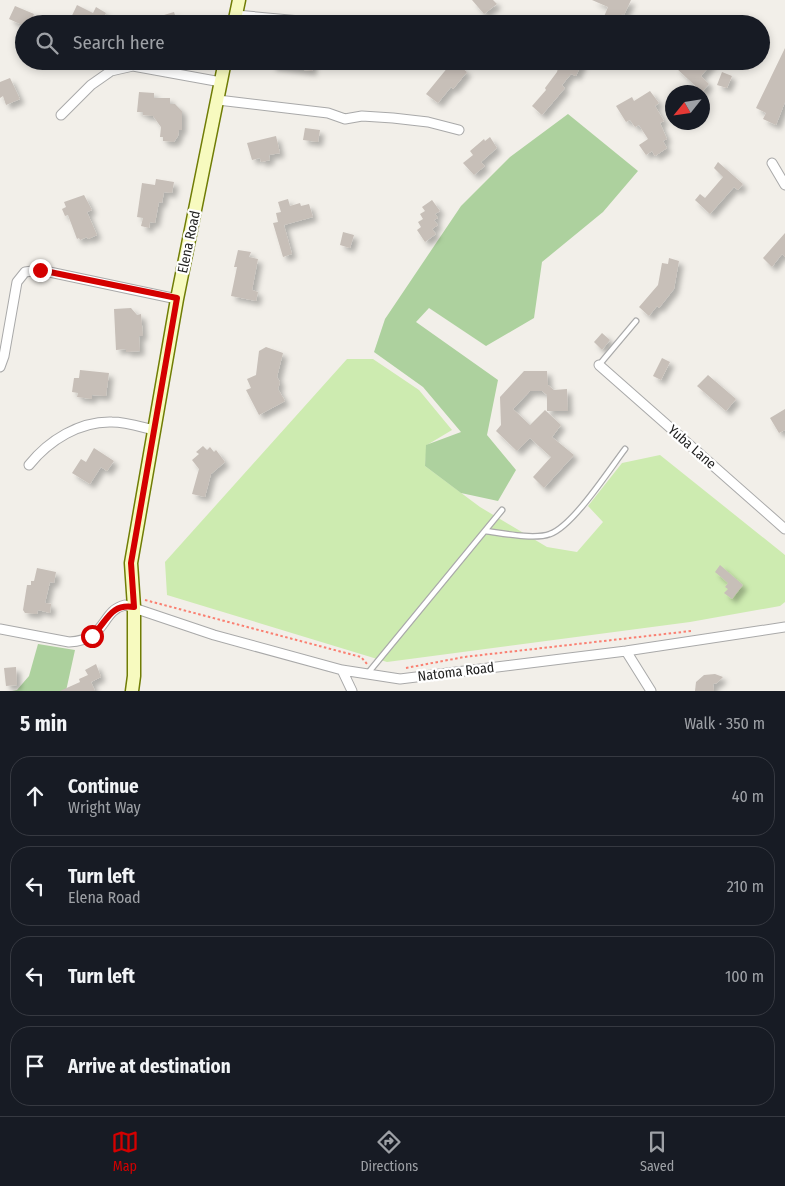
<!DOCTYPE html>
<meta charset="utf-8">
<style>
:root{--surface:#171b24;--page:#242831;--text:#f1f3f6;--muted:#9ea1a6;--line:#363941;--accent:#d40000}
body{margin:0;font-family:"Fira Sans Condensed",sans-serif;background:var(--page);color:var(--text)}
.compass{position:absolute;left:665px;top:85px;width:45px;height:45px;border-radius:50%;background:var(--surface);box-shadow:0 2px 8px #0003;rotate:240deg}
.stop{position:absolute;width:15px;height:15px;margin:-11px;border:4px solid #d40000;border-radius:50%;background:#fff}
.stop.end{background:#d40000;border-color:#fff;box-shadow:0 1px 5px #0008}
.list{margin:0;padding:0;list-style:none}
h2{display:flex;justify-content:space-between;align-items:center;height:65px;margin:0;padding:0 20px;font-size:21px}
h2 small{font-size:16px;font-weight:400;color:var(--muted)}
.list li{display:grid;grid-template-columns:32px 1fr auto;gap:15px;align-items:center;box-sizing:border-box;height:80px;margin:0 10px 10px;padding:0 10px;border:1px solid var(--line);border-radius:20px}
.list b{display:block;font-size:19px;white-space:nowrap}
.list p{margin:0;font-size:16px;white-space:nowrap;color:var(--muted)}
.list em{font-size:16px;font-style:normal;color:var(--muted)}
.icon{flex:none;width:28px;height:28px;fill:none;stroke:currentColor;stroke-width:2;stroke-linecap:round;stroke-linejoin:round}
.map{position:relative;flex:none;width:785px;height:691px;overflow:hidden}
.search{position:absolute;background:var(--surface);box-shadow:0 2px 8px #0003;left:15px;right:15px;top:15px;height:55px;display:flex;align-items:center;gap:12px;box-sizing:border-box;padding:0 18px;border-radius:28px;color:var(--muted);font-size:19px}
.sheet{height:425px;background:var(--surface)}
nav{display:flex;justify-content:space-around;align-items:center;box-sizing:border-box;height:70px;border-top:1px solid var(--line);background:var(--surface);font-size:14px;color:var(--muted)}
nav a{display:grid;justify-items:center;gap:2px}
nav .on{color:var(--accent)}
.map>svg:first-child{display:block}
</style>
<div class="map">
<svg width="785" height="691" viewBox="0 0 785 691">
<defs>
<filter id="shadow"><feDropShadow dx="4.5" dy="4.5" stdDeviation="2.5" flood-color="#0004"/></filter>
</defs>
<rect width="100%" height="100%" fill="#f2efe9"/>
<path fill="#cdebb0" d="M347,359H373L419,390L452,430L427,445L425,466L480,507L547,547L577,552L603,522L588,506L622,463L660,455L785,555V602L780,606L690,622L387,662L167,595L165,562Z"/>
<path fill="#add19e" d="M568,114L638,171L603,212L542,262L534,318L486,346L429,308L416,322L498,380L487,435L516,470L498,501L461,493L425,466L426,445L461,432L423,387L374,352L385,319L461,206L510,157Z
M38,644L75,650L66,691H12L17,690L29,676Z"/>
<path fill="#c7bfb8" filter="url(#shadow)" d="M472,0H493L497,4L484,14Z
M592,0H631L624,15L622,14L617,24H601L608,7Z
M77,5L93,13L96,7L106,13L100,24H68Z
M15,6L34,14L30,24H20L9,19Z
M174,12L178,24H167L164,15Z
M785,48V102L776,125L763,119L766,113L756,108Z
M272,61H313L312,71L271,66Z
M453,61L467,72L453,89L451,87L438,103L426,94Z
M560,61H583L576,76L571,74L562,85L565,88L542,115L532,106L546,90L545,88L557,72Z
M682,61H684L693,68L699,61H714L701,76L709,84L702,92L676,68Z
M722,72L732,76L727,88L717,85Z
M10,78L20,99L6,105L3,96L0,98V82Z
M650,91L659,103L655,106L664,121L660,123L667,139L663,141L667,148L655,156L652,151L646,155L639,145L648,139L639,125L635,127L630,120L626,122L616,106L632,97L634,101Z
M139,92L154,93V98H170V104H175L182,111V130H179L178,136L174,142L163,141V137H160L161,127L153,116L143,115V112H137Z
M305,128L320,130L318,142L303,140Z
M276,136L280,153L269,155L270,160L261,162L260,158L252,160L247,143Z
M490,137L497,148L481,162L485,166L474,175L463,163L473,155L470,151L484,139L485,141Z
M718,162L743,184L738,190L734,187L710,214L695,200L700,194L705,198L723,177L714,168Z
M156,179L174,182L172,193L164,192L162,203L159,202L155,223L150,222L149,228L141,226L143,218L137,217L142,183L155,185Z
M84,195L92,210L87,212L97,235L88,239L87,237L80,240L79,238L77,239L68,215L65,216L62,209L66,207L64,202Z
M288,199L290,206L300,203L301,206L309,204L313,217L284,225L292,254L283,257L273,223L278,222L276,213L281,212L278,202Z
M432,200L440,211L435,214L438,218L434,220L438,225L432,229L436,234L425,242L417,230L421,227L418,222L423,219L420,214L425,211L422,207Z
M343,232L354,235L350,248L340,245Z
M785,233V257L782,254L772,267L763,258Z
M238,250L251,252L249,257L258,259L252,290L258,292L256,301L231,296L237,267H234Z
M669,258L679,261L674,289L659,308L657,306L649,316L639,307L658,285L662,263L668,264Z
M131,308L137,315L141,314L143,336H139L140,351L126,352V349L116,350L114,309Z
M602,333L610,340L602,350L594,342Z
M266,347L283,353L277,377L280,382L278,389L285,401L259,415L246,390L251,388L247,379L256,375L259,351Z
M662,358L670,362L661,380L653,376Z
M80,370L109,373L106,396L92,395V399L77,397L78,393L72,392L74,378H79Z
M524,371H547L548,385L554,390L567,389L568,411H547V395L542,391H530L513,409L530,425L545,410L561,425L552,437L574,455L544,488L533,477L551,457L530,438L517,451L496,431L501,425L500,397Z
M708,375L736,399L726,411L697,386Z
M785,409V430L779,433L770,418Z
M203,446L207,450L210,447L214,452L216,450L225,462L211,474L205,497L192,494L199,469L192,460L199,454L196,452Z
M94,448L114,461L107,471L101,467L90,484L72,473L81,459L86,462Z
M720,565L743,585L732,599L724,593L728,589L725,587L728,583L715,572Z
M37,568L56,572L54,583L50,582L45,603L51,604L50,613L38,610L37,614L25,613L23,610L27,585H31V581H34Z
M96,664L101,677L91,682L95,691H60L80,682L79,679L88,675L85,670Z
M16,667L17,685L6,686L4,668Z
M715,674L723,677L717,683L713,684L714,691H695L696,682L704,675Z"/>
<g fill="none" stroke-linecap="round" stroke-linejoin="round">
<g stroke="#a9a9a9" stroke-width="7">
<path id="lane" d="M599,365L636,321
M485,531C501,533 534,540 550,534C573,526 609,470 625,449
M368,673L502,510"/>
</g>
<g stroke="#a9a9a9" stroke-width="11">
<path id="street" d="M236,15L333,24
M218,100L328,113L345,119L362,116L393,118L428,122L459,130
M61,115L91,85L111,71L133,66L221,82
M772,163L785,185
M599,365L785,529
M0,367L4,356L17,282L25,272L40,270L177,299
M29,465C49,440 80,421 112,422C126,422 141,427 154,430
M0,629L69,642C108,640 100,611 125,605L214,635L342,670L400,679L626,651L785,627
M626,651L651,691
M342,670L352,691"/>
</g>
<g stroke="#707d05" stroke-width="15">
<path id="secondary" d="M234,24L239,0
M132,691L134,676V607L131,563L177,299L225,61"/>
</g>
<path stroke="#fa8072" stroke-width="2" stroke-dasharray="2.5 2.5" stroke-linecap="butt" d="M145,600L361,657L367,664
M406,668L464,657L691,631"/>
<use href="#lane" stroke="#fff" stroke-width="4.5"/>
<use href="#street" stroke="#fff" stroke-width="9"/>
<use href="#secondary" stroke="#f7fabf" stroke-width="12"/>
</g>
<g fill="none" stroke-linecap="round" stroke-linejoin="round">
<path stroke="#d40000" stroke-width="6" d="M40,270L177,298L131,563L134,607C110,603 107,622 92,636"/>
</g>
<g text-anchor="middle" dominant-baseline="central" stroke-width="4.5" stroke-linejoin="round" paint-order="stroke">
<g font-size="14" fill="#222" stroke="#fff">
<text transform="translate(189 242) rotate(-78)">Elena Road</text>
<text transform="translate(692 447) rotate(41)">Yuba Lane</text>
<text transform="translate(456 672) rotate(-7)">Natoma Road</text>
</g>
</g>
</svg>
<svg class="compass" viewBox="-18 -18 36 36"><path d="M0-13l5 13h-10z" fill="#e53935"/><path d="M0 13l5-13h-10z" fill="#9ea1a6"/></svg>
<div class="stop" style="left:92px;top:636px"></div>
<div class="stop end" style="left:40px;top:270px"></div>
<div class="search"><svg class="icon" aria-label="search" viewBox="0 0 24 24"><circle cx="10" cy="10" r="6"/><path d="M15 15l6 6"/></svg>Search here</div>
</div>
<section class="sheet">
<h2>5 min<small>Walk · 350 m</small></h2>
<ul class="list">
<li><svg class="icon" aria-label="ahead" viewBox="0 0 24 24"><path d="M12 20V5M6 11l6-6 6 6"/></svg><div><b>Continue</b><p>Wright Way</p></div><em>40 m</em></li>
<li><svg class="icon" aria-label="left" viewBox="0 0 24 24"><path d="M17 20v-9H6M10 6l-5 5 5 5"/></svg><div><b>Turn left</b><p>Elena Road</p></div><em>210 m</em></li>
<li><svg class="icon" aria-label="left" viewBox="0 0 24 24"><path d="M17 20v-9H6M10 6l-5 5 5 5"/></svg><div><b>Turn left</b></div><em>100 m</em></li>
<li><svg class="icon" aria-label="arrive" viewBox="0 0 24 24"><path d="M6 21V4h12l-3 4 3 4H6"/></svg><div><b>Arrive at destination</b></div></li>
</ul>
</section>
<nav>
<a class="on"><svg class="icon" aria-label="map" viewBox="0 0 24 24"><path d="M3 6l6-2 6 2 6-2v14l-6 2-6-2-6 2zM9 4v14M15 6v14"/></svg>Map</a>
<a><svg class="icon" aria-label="directions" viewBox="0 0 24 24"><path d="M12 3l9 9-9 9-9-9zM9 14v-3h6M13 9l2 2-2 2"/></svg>Directions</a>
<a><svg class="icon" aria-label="saved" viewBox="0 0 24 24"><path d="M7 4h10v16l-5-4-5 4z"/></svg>Saved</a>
</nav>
